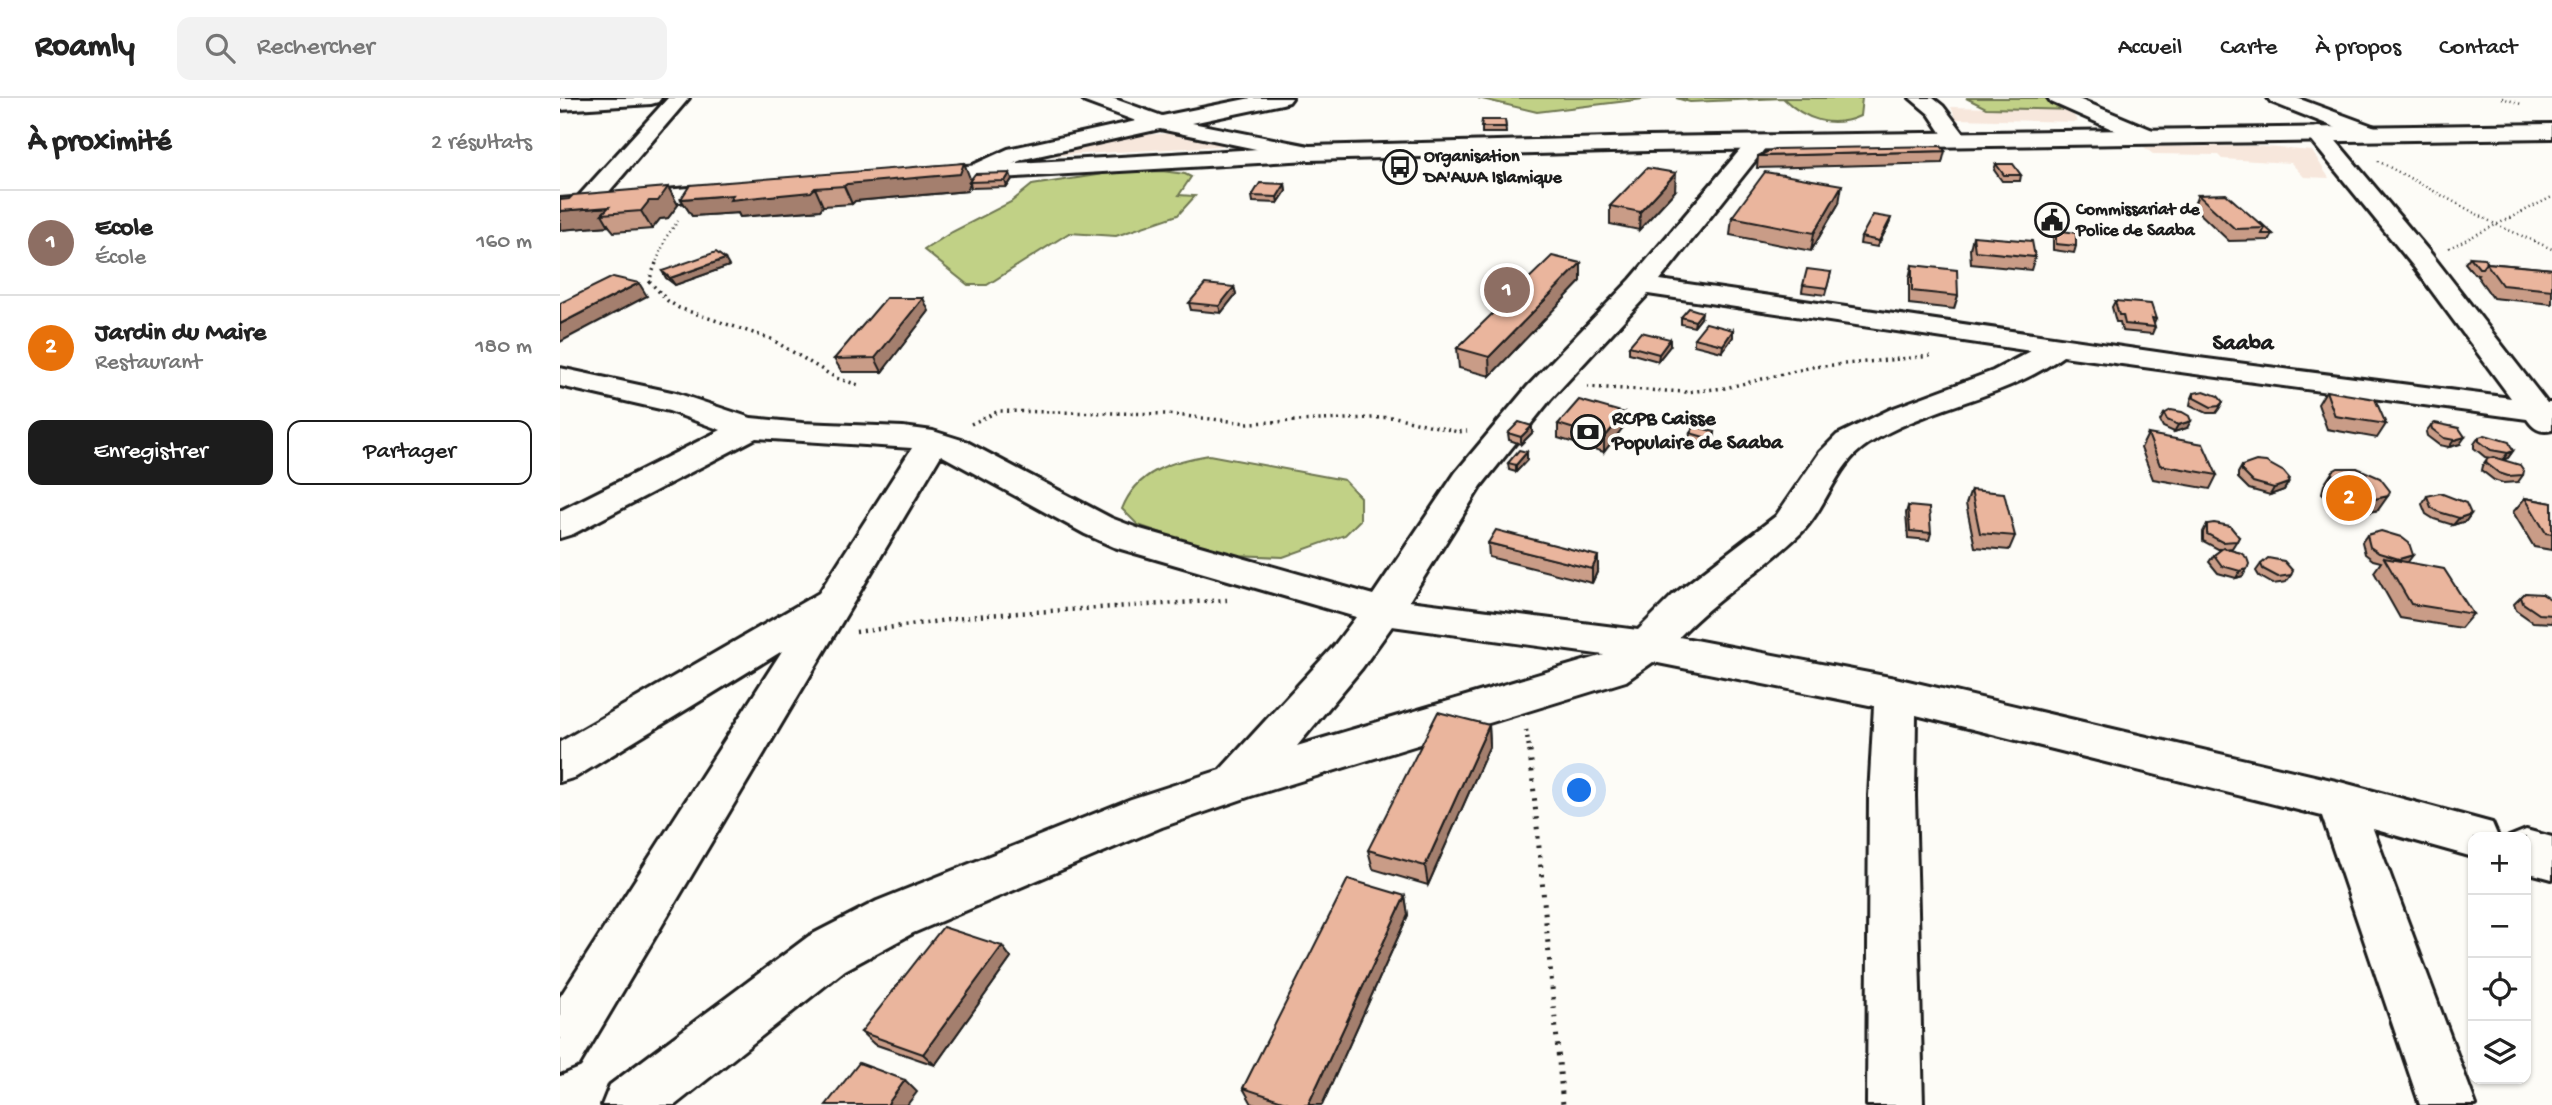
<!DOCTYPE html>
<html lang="fr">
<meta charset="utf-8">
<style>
:root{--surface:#fff;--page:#f2f2f2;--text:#222;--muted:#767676;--line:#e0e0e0;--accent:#1c1c1c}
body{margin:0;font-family:"Gochi Hand",sans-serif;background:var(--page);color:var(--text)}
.controls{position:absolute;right:21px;bottom:21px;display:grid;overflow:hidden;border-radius:14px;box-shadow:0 2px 5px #0004}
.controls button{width:63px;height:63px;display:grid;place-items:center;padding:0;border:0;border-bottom:2px solid var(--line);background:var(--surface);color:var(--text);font:35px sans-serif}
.you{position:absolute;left:1020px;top:693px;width:24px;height:24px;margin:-18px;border:5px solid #fff;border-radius:50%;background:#1a73e8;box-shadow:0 0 0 10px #1a73e833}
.badge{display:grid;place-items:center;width:46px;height:46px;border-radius:50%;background:var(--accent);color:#fff;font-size:23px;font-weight:700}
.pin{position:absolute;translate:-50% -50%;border:4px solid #fff;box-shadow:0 2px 7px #0006}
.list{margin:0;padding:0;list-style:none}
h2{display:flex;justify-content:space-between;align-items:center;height:91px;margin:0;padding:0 28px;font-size:30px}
h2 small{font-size:23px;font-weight:400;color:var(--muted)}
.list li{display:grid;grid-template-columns:46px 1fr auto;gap:21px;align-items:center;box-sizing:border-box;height:105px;padding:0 28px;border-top:2px solid var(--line)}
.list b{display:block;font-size:26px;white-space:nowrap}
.list p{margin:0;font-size:23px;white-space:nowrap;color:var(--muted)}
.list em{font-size:23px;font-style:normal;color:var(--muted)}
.actions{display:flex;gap:14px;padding:21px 28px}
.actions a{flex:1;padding:16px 0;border:2px solid var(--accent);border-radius:14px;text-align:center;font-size:24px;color:var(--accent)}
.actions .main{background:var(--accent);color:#fff}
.icon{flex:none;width:38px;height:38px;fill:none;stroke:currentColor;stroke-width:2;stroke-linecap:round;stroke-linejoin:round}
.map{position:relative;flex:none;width:1992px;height:1007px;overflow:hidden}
header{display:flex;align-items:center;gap:42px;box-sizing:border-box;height:98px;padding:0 35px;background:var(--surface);border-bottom:2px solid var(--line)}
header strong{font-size:33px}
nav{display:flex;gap:38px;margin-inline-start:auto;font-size:24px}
.search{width:490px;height:63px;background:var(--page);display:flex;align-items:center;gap:18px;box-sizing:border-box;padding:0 24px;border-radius:14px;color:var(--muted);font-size:26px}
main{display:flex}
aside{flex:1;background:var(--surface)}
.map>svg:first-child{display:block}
</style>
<header>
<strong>Roamly</strong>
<div class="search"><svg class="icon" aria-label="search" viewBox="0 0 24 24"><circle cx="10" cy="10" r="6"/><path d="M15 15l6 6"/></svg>Rechercher</div>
<nav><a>Accueil</a><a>Carte</a><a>À propos</a><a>Contact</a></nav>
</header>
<main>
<aside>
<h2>À proximité<small>2 résultats</small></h2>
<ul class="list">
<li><span class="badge" style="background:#8d6e63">1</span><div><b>Ecole</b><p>École</p></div><em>160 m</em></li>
<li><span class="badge" style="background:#e8710a">2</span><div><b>Jardin du Maire</b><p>Restaurant</p></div><em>180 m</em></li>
</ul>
<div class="actions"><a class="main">Enregistrer</a><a>Partager</a></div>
</aside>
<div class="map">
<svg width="1992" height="1007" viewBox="0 0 1992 1007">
<rect width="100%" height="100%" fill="#fdfcf7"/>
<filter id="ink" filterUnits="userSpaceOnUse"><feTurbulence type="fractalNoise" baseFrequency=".0143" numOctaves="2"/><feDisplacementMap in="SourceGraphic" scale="14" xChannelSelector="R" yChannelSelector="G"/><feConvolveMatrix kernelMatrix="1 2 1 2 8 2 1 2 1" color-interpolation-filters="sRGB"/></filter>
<g filter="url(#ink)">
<path fill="#f7e7dc" d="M1391,9L1510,12L1518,24L1396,21Z
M615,35L665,39L662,48L469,59L550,39Z
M1694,48L1752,53L1769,80L1744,79L1731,65L1662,61L1658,57L1593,56L1584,49Z"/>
<path fill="#c1d186" stroke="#6e7651" stroke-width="2" d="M918,0H1092L977,14Z
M1116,0H1302L1300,18C1272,31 1245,22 1223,0L1130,4Z
M1406,0H1491L1518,12L1426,10Z
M602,73L625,76L631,79L619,97L635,98L618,117L556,138L509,135L427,187H408L364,152L392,134L451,104L472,87L556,74Z
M649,357L784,382L800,399V422L785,437L723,459L675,457L625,443L578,427L562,411C577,373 612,363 649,357Z"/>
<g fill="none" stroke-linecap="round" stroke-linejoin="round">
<g stroke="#1c1c1c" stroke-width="6">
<path id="street" d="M0,0H101L98,4L91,6L0,12Z
M108,0H129L34,111L25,113L16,111L13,106L16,101Z
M522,0H552L602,18L691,0H732L729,4L722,6L632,25L749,48L757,50L760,55L757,60L749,62L600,31L464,61L421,79L413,77L409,72L413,67L448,51L576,23L525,4Z
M1350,0H1373L1383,8L1408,41L1405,46H1389L1369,16Z
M1488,0H1516L1595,33L1598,38L1595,43H1579L1491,4Z
M1708,0H1737L1818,30L1821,35L1818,40H1802L1711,4Z
M1758,29L1766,31L1872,157L1987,305H1992V332C1980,335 1974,331 1967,321L1503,258C1445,301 1369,307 1308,346C1275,367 1268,408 1241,435C1203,472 1156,500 1119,539L1335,580L1780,684L1932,725L1938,739H1913V759L1813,731L1916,1007H1860L1762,718L1356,617L1355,698L1363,1007H1307L1309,698L1314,608L1093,564L1066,583L691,698L602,729L353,835L285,872L115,1007H42L50,987L249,838L317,803L571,701L660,672L774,548L796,519L554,449L525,436L381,357L19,967L0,975V899L222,553L16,679L0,684V644L259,495L352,350L196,340L13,436L0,440V413L161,332L109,313L0,288V270L116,295L191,320L242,325L343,329L373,333L405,343L551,420L580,431L813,497L896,374L968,288L1071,181L1191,39H1207L1210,44L1100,182L1631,259L1951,300L1854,169L1750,41L1747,36L1750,31ZM1088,196L1471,253L1433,273L1331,311L1277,337L1260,354L1216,418L1113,497L1078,532L849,503L921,388L990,302ZM832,528L1044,557L737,648L802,570Z
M1966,732L1992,739V781L1966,774V739H1949Z"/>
</g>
<g stroke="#1c1c1c" stroke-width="6">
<path id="secondary" d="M1992,26V40L1088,53L749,62L354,85L346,83L342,78L346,73L354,71L749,48L1088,39Z
M175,86L183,88L187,93L183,98L0,115V101Z"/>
</g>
<path stroke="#1c1c1c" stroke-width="2.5" stroke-dasharray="1 3.5" stroke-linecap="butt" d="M1942,0L1961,6
M1818,63L1937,127L1992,151
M1889,150L1992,99
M95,167L107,138L118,123"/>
<path stroke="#1c1c1c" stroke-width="3.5" stroke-dasharray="2 4.5" stroke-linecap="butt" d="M96,165L89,183L108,203L119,210L211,241L276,280L302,288
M1027,289L1126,294L1165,290L1252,269L1372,258
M411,326L439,313L607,316L687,325L835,319L898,334L907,333"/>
<path stroke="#1c1c1c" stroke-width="4.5" stroke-dasharray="2 5" stroke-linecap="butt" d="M296,534L426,517L667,502
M966,632L970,655"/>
<path stroke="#1c1c1c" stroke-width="5" stroke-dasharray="2.5 7" stroke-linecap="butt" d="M970,653L1003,1007"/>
<use href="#street" fill="#fdfcf7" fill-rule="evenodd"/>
<use href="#secondary" fill="#fdfcf7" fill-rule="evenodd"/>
</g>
<path fill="#c99c87" stroke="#1c1c1c" stroke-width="2" d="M922,22H945L946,35H922Z
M1385,53L1382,65L1197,70L1198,58Z
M404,65L410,82L452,81L447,89L411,90L410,85L407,93L295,103L292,106L263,108L260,112L180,119L178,115L132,118L121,101Z
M1436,66L1461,77L1460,83H1442L1434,72Z
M725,86L726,93L718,105L693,104L692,98Z
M108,89L118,107L108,120L100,121L92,131L54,134L49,128L0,132Z
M1115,93L1079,132L1050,126V108Z
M1638,97L1699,125L1713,136L1710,142L1669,143L1633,109Z
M1279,105L1251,153L1170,137L1172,119Z
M1329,126L1317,149L1300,146L1301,139Z
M1496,132L1516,148L1514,155L1493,152V138Z
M1413,138L1475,159L1471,172L1411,166L1410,151Z
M1910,159L1928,165L1992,171V206L1933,200L1917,178L1918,177L1914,176L1905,165Z
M1352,167L1398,198L1394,211L1349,206V180Z
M169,168L115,187L106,180L102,173Z
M1271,174L1265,197L1242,194L1243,187Z
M1021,183L930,278L899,270L897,250Z
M674,189L676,196L661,215L631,212L629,205Z
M1555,203L1596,221L1594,226L1595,229L1592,236L1562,233L1560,224H1556L1552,209Z
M369,213L322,274H282L274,261Z
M1121,219L1141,220L1134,229L1121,226Z
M1173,232V239L1162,254L1134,247V240Z
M1069,248H1110L1098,263L1069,255Z
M1766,293L1826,326L1817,340L1767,331L1758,306Z
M1634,295L1663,304L1659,311L1656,315H1647L1630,307L1631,302Z
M1065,315L1064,328L1044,354L998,340V326Z
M1604,316L1627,330L1614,334L1603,329L1600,323Z
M1871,327L1900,346L1889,349L1879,347L1867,338L1866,334Z
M1155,334L1154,341L1150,348L1129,342L1130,335Z
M948,335H972L961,346L949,342Z
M1588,336L1657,377L1650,391L1593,381L1581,350Z
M1919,339L1953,353L1948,360L1942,362L1963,377L1958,384L1943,385L1934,382L1921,372L1922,368L1927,361L1931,360L1925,359L1914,350V346Z
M967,354V362L956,374L949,372L948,365Z
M1682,368L1728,385L1724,392L1710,397L1689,391L1678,380V375Z
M1797,370L1818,412L1800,416L1773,406L1762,395L1764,387L1773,373Z
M1411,392L1455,438L1449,452L1415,449L1406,406Z
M1867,398L1911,416L1906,423L1893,427L1874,421L1866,416L1862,406Z
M1965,400L1992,405V452L1974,449L1953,414Z
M1348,408L1371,435L1369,442L1348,440L1346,415Z
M1647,426L1679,439L1672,450L1664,451L1681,455L1683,478L1676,480L1658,475L1649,464L1654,457L1662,451H1658L1643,443V434Z
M1807,437L1853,457L1846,464L1913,516L1901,530L1840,520L1814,474L1821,464L1813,462L1805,456L1802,444Z
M928,445L1038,472L1032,485L929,459Z
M1701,466L1731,477L1726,484L1713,486L1699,478L1696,473Z
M1965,495L1992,502V525L1973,524L1956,512L1954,506Z
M929,627L930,647L868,787L813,771L808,752Z
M845,798L848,817L762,1007H696L692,1006L683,990Z
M442,848L451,860L375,967L314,946L301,934Z"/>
<path fill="#a47f6e" stroke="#1c1c1c" stroke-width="2" d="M404,65L411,83L407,93L295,103L292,106L284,88L287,86Z
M450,75L452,81L447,89L445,83Z
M1116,75L1115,93L1079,132L1080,114Z
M725,86L726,93L718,105L717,99Z
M1282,87L1279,105L1251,153L1254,135Z
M108,89L118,107L108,120L100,121L92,131L81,113L89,103Z
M255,90L263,108L260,112L180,119L178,115L132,118L121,101Z
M49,109L42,116L49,128L0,132V113Z
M1331,120L1329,126L1317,149L1319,143Z
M165,161L169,168L115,187L110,180Z
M1021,165V183L930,278L929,259Z
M79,185L87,198L0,244V226Z
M674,189L676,196L661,215L659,208Z
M363,200L369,213L322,274L315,260Z
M1142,214L1141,220L1134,229L1135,223Z
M1173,232V239L1162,254L1163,247Z
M1110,241V248L1098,263L1099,256Z
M1065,315L1064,328L1044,354V340Z
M1631,323L1627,330L1614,334L1618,327Z
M972,328V335L961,346V339Z
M1155,334L1154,341L1150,348L1151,341Z
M1905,339L1900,346L1889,349L1894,342Z
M1953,353L1948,360L1942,362L1948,355Z
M967,354V362L956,374V367Z
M1728,385L1724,392L1710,397L1714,390Z
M1828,398L1818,412L1800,416L1810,402Z
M1911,416L1906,423L1893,427L1899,420Z
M1853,457L1848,464L1834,468L1839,461Z
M1038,458V472L1032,485V471Z
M1687,471L1683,478L1676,480L1680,473Z
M929,627L930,647L868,787L865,768Z
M845,798L848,817L762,1007H748Z
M442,848L451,860L375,967L363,956Z
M345,982L357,994L347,1007H327Z"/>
<path fill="#eab59d" stroke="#1c1c1c" stroke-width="2" d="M922,22H945L946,29H921Z
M1381,48L1385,53L1198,58L1214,51Z
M404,65L400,76L287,86L284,88L255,90L251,94L170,102L173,97L121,101L130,87Z
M1436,66H1453L1461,77H1444Z
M1087,70L1116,75L1080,114L1050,108Z
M1205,74L1282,87L1254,135L1172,119Z
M450,75L445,83L409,84L415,76Z
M700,85L725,86L717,99L692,98Z
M108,89L98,103H89L81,113L42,116L49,109L0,113V102L9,101L13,97Z
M1666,96L1705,130L1675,131L1638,97Z
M1313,117L1331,120L1319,143L1301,139Z
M1699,125H1701L1713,136H1702L1705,130Z
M1496,132L1516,135V148L1496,146Z
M1413,138L1472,143L1475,159L1415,153Z
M156,154L165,161L110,180L102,173Z
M992,158L1021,165L929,259L897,250Z
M1910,159L1924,160L1928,165H1926L1922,170H1919Z
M1926,165L1992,171V192L1942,187Z
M1352,167L1397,172L1398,198L1352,193Z
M1247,171L1271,174L1267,190L1243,187Z
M53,179L79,185L0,226V205Z
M645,186L674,189L659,208L629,205Z
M326,200H363L315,260L274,261Z
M1555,203L1591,206L1596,221L1592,220L1595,229L1565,226L1563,217H1559Z
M1129,210L1142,214L1135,223L1121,219Z
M1146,225L1173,232L1163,247L1134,240Z
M1081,234L1110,241L1099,256L1069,248Z
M1644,293L1658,298L1663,304L1659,308L1651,309L1634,300V295Z
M1766,293L1815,301L1826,326L1775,318Z
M1019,302L1065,315L1044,340L998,326Z
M1611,312L1622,314L1629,318L1631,323L1618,327L1607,322L1604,316Z
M959,324L972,328L961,339L948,335Z
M1875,325L1899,330L1905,339L1894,342L1884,340L1872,331L1871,327Z
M1135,328L1155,334L1151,341L1130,335Z
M1588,336L1643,346L1657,377L1600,367Z
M1925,337L1949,344L1953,353L1948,355L1931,352L1919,343V339Z
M959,352L967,354L956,367L948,365Z
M1933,359L1960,367L1964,373L1963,377L1948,378L1939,375L1926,365L1927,361Z
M1696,363L1706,364L1724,374L1729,380L1728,385L1714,390L1693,384L1682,373V368Z
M1778,370H1797L1820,380L1830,393L1828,398L1810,402L1782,392L1771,381L1773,373Z
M1411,392L1444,395L1455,438L1420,435Z
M1880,395L1906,405L1911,416L1899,420L1879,414L1871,409L1867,398Z
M1965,400L1992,405V436L1986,435Z
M1348,408L1369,410L1371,435L1350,433Z
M1654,425L1670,428L1679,439L1677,443L1662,444L1647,436V426Z
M936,432L1038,458L1032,471L928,445Z
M1821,433L1841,439L1849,445L1853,457L1839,461L1819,455L1810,449L1807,437Z
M1663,450L1681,455L1687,460L1689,466L1687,471L1680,473L1662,468L1654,457Z
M1708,460L1724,463L1733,473L1731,477L1718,479L1703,471L1701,466Z
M1824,460L1884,471L1913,516L1851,506Z
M1965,495L1982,496L1992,502V517L1979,516L1963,505L1961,499Z
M878,614L929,627L865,768L808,752Z
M788,781L845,798L748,1007H735L683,990Z
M383,829L442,848L363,956L301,934Z
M299,965L345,982L327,1007H266Z"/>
</g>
<defs>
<g id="bus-ring" transform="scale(1.75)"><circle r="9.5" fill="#fdfcf7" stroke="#1c1c1c" stroke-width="1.5"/><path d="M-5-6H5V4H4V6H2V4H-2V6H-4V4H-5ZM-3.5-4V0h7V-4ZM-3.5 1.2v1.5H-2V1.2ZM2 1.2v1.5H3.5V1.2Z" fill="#1c1c1c"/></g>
<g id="civic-ring" transform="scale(1.75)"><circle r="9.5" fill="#fdfcf7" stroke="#1c1c1c" stroke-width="1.5"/><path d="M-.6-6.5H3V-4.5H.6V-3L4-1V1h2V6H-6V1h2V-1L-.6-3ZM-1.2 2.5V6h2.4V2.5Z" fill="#1c1c1c"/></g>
<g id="bank-ring" transform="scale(1.75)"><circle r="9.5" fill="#fdfcf7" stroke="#1c1c1c" stroke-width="1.5"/><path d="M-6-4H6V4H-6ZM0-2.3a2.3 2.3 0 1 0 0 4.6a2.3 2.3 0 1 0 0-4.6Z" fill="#1c1c1c"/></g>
</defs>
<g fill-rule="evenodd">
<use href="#bus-ring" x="840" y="69"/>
<use href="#civic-ring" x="1492" y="122"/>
<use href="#bank-ring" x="1028" y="334"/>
</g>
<g text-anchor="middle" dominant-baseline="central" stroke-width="7" stroke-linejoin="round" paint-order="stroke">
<g font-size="18" font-weight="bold" fill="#1c1c1c" stroke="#fdfcf7" text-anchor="start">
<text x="864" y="59">Organisation<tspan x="864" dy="21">DA'AWA Islamique</tspan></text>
<text x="1516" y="112">Commissariat de<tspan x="1516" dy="21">Police de Saaba</tspan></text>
</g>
<g font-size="21" font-weight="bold" fill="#1c1c1c" stroke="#fdfcf7" text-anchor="start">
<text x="1052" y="322">RCPB Caisse<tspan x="1052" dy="24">Populaire de Saaba</tspan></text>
</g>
<g font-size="23" font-weight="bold" fill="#1c1c1c" stroke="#fdfcf7">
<text x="1683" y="246">Saaba</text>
</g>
</g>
</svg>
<div class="controls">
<button>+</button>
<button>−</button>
<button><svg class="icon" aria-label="locate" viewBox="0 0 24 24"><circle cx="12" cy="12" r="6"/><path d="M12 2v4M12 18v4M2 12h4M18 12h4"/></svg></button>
<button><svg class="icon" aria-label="layers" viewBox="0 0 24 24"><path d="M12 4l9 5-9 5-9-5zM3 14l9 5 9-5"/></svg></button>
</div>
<div class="you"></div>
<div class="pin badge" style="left:947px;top:192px;background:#8d6e63">1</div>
<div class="pin badge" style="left:1789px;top:400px;background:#e8710a">2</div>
</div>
</main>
